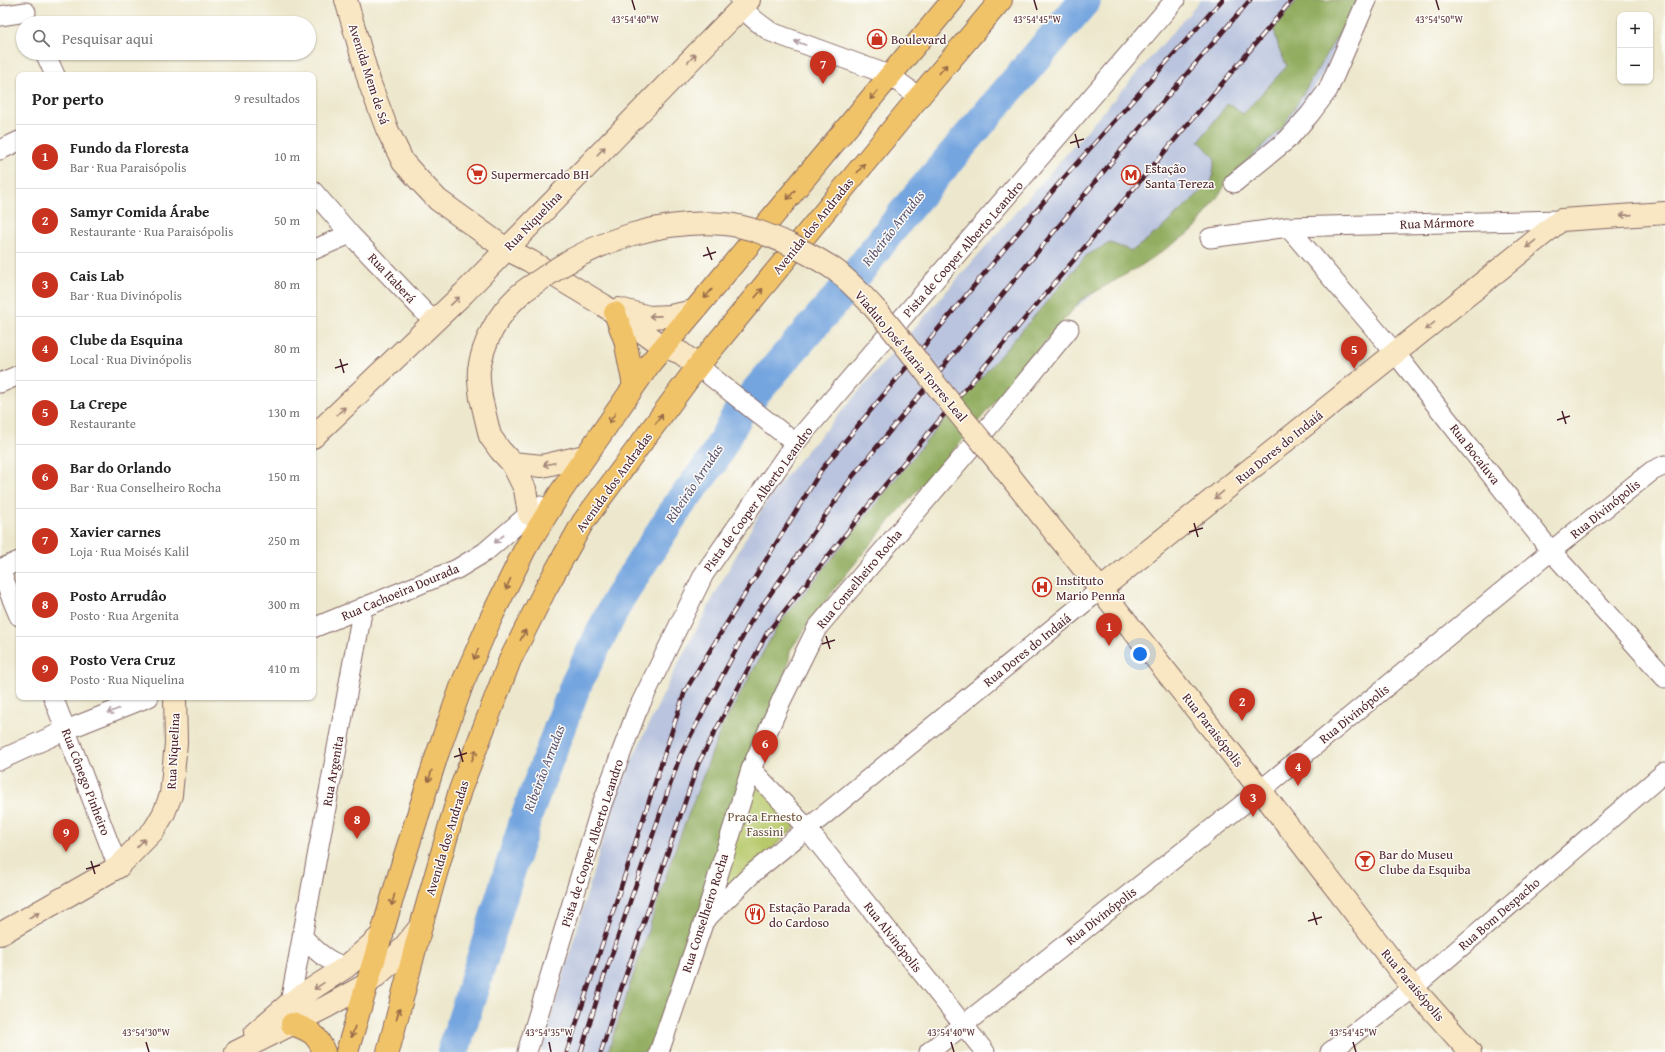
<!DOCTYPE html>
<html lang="pt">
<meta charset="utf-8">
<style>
:root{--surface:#fff;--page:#f2f2f2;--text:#222;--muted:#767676;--line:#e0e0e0;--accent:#c8321e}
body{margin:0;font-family:"Gentium Book Plus",serif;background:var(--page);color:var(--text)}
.controls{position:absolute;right:12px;top:12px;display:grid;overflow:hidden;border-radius:8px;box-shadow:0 1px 3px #0004}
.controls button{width:36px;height:36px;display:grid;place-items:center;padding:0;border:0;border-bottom:1px solid var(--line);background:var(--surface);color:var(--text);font:20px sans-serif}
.you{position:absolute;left:1140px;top:654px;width:14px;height:14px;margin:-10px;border:3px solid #fff;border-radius:50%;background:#1a73e8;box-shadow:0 0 0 6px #1a73e833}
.badge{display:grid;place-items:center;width:26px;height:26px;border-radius:50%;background:var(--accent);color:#fff;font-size:13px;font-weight:700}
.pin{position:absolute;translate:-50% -33px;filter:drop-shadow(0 1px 2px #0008)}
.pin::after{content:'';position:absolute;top:21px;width:14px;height:12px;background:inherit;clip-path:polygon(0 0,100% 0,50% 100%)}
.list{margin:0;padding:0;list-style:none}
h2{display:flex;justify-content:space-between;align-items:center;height:52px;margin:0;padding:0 16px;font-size:17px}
h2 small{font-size:13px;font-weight:400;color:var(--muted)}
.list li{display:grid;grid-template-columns:26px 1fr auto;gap:12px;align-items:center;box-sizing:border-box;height:64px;padding:0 16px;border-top:1px solid var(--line)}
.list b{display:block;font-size:15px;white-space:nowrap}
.list p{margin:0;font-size:13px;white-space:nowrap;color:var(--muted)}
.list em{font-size:13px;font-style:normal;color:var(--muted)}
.icon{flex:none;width:22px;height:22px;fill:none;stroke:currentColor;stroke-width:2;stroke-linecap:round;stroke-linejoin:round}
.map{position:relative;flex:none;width:1665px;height:1052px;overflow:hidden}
.search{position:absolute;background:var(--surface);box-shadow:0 1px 3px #0004;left:16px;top:16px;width:300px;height:44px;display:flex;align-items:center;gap:10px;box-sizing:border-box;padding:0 14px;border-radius:22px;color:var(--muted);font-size:15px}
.panel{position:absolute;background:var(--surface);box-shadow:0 1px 3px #0004;left:16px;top:72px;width:300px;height:628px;border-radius:8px}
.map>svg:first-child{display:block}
</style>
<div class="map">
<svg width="1665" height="1052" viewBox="0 0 1665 1052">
<rect width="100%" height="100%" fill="#fdfcf7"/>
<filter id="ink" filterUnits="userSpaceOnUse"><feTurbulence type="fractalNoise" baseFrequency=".025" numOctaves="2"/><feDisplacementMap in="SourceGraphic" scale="8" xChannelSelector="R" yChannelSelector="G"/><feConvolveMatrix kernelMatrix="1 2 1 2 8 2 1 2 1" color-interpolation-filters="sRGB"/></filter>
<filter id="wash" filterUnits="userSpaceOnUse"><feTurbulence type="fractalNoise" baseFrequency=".012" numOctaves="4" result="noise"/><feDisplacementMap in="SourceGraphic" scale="16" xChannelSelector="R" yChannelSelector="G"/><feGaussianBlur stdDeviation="0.9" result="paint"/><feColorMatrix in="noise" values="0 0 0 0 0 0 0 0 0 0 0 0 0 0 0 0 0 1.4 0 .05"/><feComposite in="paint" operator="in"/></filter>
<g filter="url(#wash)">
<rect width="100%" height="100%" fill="#ede8cd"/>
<path fill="#bac4de" d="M1201,0H1360L1323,74L1287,132L1133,264L1071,311L923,480L784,649L620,1052H541L617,791L674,672L721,583L767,500L800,459Z"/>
<path fill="#b8c96c" stroke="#81744c" d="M755,779L797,825L712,906Z"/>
<path fill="#92ad60" stroke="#6e6646" d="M1297,0H1357L1344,25L1283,127L1234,173L1195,229L1142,265L1081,300L958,445L882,530L835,588L790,650L788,666L651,1052H608L673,855L721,729L777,627L923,445L1087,255L1110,243L1132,251L1161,229L1212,181L1215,158L1199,141L1228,103L1243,114L1287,66L1279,49L1274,29Z"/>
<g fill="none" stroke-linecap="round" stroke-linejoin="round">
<path stroke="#74a5df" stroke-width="32" d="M453,1052L528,812L576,684L619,598L678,506L712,462L739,412L782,361L845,289L906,210L1085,0"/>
</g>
</g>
<g filter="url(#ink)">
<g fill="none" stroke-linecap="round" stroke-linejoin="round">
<g stroke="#836564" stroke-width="21">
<path id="street" d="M740,0C744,14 760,24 771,32L889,75L907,88L918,98
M0,16L26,12
M45,53L55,75
M0,150L19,141
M1234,183L1288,139L1310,114L1328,90L1367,0
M313,191L350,234L433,321
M1288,227L1396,354L1551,551L1665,678
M1210,238L1288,227L1561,220
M313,250L350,234
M698,366L795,443
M0,383L19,375
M0,569L19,561
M0,570L19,616
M313,628L457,569L485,552L529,514L540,506
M53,697L118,867
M0,760L66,730L149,697
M751,769L804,825L985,1052
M706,919L753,873L1101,589
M302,936C316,951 326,961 346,967
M290,1003L363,607
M527,1052L602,804L637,711L704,574L795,443L1175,0
M659,1052L704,921L751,769L782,699L817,628L1002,411L1069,329
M929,1052L1261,790L1551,551L1652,471L1665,465
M1330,1052L1413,988L1665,772"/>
</g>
<g stroke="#836564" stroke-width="24">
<path id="secondary" d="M346,0L370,84L387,129L403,162L420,181L438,200L506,249L530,261L603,305L663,346L681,353L698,366
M619,309L649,317L670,316L694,311
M481,398L490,436L500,450L512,463L525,489L529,514
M313,437L464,293L749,0
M512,463L542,466L585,456
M1001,465L1248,774L1413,988L1470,1052
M1101,589L1561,220L1665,213
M0,934L118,867L154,830L164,813L171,795L176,743L175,697
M255,1033L290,1003L346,967L382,935
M236,1052L326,1007L367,984L391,963L421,926"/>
</g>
<g stroke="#836564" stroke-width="24">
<path id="primary" d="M615,313L625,340L634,386
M292,1024C310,1030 317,1034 324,1052
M347,1052L402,865L437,755L463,682L491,618L525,549L560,493L651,362L694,311L953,0
M388,1052L421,926L460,790L510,660L545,590L583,522L698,366L918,98L1001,0"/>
</g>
<use href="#street" stroke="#fff" stroke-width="19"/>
<use href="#secondary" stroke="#f9e7c3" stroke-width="22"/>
<use href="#primary" stroke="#f1c369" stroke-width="22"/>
<g stroke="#4a1f2b" stroke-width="4.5">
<path id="rail" d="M567,1052L685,691L822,469L1061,181L1222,0
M581,1052L601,986L680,756L750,623L853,476L1123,148L1250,0
M601,1052L620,992L698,764L767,633L880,491L1292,0"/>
</g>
<use href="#rail" stroke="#fdfcf7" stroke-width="3" stroke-dasharray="9" stroke-linecap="butt"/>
<g stroke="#836564" stroke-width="24" stroke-linecap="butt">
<path id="secondary-bridge" d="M481,398C480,389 478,379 479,369C483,343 497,316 517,297C525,289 536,283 546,276C597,240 662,219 725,224C748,226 771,236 793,246C809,254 825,262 839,273C874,303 901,340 929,376C952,406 977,435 1001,465"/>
</g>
<use href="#secondary-bridge" stroke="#f9e7c3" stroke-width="22"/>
</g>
<defs><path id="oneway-shaft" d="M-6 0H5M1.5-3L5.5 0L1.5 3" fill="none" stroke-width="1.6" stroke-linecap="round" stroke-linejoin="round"/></defs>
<g stroke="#ae9aa0">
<use href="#oneway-shaft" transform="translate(800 43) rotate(-160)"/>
<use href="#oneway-shaft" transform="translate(499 539) rotate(139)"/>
<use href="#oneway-shaft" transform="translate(113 711) rotate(158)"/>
</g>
<g stroke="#a28377">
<use href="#oneway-shaft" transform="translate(692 58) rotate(-46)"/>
<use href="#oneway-shaft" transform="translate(601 151) rotate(-46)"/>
<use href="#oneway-shaft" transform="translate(1626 215) rotate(176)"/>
<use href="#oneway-shaft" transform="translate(1531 244) rotate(141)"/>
<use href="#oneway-shaft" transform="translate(455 301) rotate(-43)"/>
<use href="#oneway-shaft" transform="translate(655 316) rotate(179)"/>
<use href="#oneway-shaft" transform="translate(1430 326) rotate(141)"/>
<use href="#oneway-shaft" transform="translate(341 411) rotate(-44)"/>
<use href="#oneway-shaft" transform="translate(549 464) rotate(168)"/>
<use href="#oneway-shaft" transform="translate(1219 495) rotate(141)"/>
<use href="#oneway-shaft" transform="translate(141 843) rotate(-46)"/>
<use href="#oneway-shaft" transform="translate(34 915) rotate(-30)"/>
<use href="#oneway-shaft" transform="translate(319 986) rotate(146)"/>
</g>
<g stroke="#956947">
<use href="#oneway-shaft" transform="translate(943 69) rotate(-50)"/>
<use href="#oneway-shaft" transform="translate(874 95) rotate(130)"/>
<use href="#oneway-shaft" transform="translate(861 168) rotate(-51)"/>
<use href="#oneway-shaft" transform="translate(791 195) rotate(130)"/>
<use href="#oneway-shaft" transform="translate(759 293) rotate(-50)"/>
<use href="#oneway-shaft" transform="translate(708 294) rotate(130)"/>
<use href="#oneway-shaft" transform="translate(612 418) rotate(125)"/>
<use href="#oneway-shaft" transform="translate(659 419) rotate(-53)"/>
<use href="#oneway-shaft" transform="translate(508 584) rotate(116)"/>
<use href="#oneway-shaft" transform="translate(523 635) rotate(-63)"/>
<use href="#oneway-shaft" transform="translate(476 654) rotate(114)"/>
<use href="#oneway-shaft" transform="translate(474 755) rotate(-69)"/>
<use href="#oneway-shaft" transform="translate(430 776) rotate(107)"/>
<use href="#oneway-shaft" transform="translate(393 900) rotate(105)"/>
<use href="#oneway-shaft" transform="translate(398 1014) rotate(-75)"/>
<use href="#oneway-shaft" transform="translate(353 1032) rotate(108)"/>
</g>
</g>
<path fill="none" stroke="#4a1f2b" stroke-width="1.5" d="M632,0L635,10M1034,0L1037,10M1436,0L1439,10M1075,134L1079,148M1070,143L1084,139M707,247L712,260M703,256L716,252M340,359L344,373M335,368L348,364M1562,411L1566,424M1557,420L1570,416M1194,523L1198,537M1189,532L1203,528M826,636L830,649M822,644L835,640M459,748L463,762M454,757L467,753M91,861L95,874M86,869L100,865M1313,912L1317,925M1308,921L1322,917M146,1042L149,1052M549,1042L551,1052M951,1042L954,1052M1353,1042L1356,1052"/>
<defs>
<g id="shop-ring" transform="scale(1)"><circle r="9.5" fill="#fdfcf7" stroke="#c8321e" stroke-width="1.5"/><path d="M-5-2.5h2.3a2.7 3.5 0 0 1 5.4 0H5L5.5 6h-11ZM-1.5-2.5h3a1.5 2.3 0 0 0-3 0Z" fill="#c8321e"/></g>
<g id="supermarket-ring" transform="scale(1)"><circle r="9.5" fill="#fdfcf7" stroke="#c8321e" stroke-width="1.5"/><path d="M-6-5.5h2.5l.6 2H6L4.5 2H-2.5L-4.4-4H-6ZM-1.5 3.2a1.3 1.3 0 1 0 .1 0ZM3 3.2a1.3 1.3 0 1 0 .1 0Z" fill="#c8321e"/></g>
<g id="metro-ring" transform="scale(1)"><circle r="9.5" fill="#fdfcf7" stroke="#c8321e" stroke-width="1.5"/><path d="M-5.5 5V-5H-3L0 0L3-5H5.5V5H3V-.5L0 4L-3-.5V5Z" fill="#c8321e"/></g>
<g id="hospital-ring" transform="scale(1)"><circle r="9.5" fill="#fdfcf7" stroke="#c8321e" stroke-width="1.5"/><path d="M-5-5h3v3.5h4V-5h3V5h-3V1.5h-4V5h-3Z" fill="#c8321e"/></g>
<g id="bar-ring" transform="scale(1)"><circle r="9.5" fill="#fdfcf7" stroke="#c8321e" stroke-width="1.5"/><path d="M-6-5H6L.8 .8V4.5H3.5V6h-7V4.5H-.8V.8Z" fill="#c8321e"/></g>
<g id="restaurant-ring" transform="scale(1)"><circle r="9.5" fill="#fdfcf7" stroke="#c8321e" stroke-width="1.5"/><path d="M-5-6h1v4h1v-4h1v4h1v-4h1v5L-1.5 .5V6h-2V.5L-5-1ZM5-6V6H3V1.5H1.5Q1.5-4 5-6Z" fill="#c8321e"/></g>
</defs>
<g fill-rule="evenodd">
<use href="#shop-ring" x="877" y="39"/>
<use href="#supermarket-ring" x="477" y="174"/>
<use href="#metro-ring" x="1131" y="175"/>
<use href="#hospital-ring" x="1042" y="587"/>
<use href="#bar-ring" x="1365" y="861"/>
<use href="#restaurant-ring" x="755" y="914"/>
</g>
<g text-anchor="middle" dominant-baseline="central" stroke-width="3" stroke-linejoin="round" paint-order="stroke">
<g font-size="13" fill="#4a1f2b" stroke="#fdfcf7" text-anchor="start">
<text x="891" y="39">Boulevard</text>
<text x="1145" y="168">Estação<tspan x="1145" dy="15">Santa Tereza</tspan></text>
<text x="491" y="174">Supermercado BH</text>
<text x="1056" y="580">Instituto<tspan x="1056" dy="15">Mario Penna</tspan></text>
<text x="1379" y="854">Bar do Museu<tspan x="1379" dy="15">Clube da Esquiba</tspan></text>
<text x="769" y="907">Estação Parada<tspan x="769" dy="15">do Cardoso</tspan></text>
</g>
<g font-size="13" fill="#4a1f2b" stroke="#fdfcf7">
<text transform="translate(369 74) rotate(72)">Avenida Mem de Sá</text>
<text transform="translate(533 221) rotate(-46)">Rua Niquelina</text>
<text transform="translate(1437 223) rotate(-2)">Rua Mármore</text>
<text transform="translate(813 226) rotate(-51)">Avenida dos Andradas</text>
<text transform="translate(963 249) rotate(-49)">Pista de Cooper Alberto Leandro</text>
<text transform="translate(392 278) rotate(47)">Rua Itaberá</text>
<text transform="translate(911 356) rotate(50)">Viaduto José Maria Torres Leal</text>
<text transform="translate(1279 447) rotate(-39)">Rua Dores do Indaiá</text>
<text transform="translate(1475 454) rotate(52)">Rua Bocaíuva</text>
<text transform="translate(614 482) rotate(-54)">Avenida dos Andradas</text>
<text transform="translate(758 499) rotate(-54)">Pista de Cooper Alberto Leandro</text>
<text transform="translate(1605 509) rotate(-39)">Rua Divinópolis</text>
<text transform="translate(859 579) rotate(-50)">Rua Conselheiro Rocha</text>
<text transform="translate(400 592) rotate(-23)">Rua Cachoeira Dourada</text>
<text transform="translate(1027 650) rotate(-39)">Rua Dores do Indaiá</text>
<text transform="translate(1354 714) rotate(-39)">Rua Divinópolis</text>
<text transform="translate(1213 730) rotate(52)">Rua Paraisópolis</text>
<text transform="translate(173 751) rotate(-87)">Rua Niquelina</text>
<text transform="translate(333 771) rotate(-80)">Rua Argenita</text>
<text transform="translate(86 782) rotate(69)">Rua Cônego Pinheiro</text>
<text transform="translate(447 838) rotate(-73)">Avenida dos Andradas</text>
<text transform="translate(592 843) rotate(-72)">Pista de Cooper Alberto Leandro</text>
<text transform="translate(705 913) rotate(-72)">Rua Conselheiro Rocha</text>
<text transform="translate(1499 914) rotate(-41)">Rua Bom Despacho</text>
<text transform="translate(1101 916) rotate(-38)">Rua Divinópolis</text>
<text transform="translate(893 937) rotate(52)">Rua Alvinópolis</text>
<text transform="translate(1413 985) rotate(50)">Rua Paraisópolis</text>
</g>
<g font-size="13" fill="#6b523e" stroke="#fdfcf7">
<text x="765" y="816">Praça Ernesto<tspan x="765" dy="15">Fassini</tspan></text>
</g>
<g font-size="14" font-style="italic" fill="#5b5573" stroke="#fdfcf7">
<text transform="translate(893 228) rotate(-52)">Ribeirão Arrudas</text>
<text transform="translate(694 483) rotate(-56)">Ribeirão Arrudas</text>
<text transform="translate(544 768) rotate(-69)">Ribeirão Arrudas</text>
</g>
</g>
<g font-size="10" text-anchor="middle" fill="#4a1f2b" stroke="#fdfcf7" stroke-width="3" stroke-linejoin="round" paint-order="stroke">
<text x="635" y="23">43°54'40"W</text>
<text x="1037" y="23">43°54'45"W</text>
<text x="1439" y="23">43°54'50"W</text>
<text x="146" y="1036">43°54'30"W</text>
<text x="549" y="1036">43°54'35"W</text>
<text x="951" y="1036">43°54'40"W</text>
<text x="1353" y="1036">43°54'45"W</text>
</g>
</svg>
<div class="controls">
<button>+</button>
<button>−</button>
</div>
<div class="you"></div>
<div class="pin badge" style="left:1109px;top:646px">1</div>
<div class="pin badge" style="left:1242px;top:721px">2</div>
<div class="pin badge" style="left:1253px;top:817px">3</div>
<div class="pin badge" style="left:1298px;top:786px">4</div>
<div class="pin badge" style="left:1354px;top:369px">5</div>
<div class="pin badge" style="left:765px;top:763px">6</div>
<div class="pin badge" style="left:823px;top:84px">7</div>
<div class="pin badge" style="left:357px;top:839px">8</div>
<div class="pin badge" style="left:66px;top:852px">9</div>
<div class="search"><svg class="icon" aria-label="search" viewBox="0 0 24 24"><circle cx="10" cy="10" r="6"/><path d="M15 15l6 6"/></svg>Pesquisar aqui</div>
<section class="panel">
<h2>Por perto<small>9 resultados</small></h2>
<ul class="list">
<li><span class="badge">1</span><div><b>Fundo da Floresta</b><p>Bar · Rua Paraisópolis</p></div><em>10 m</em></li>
<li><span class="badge">2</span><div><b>Samyr Comida Árabe</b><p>Restaurante · Rua Paraisópolis</p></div><em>50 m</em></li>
<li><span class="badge">3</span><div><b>Cais Lab</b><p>Bar · Rua Divinópolis</p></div><em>80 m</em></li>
<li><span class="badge">4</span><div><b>Clube da Esquina</b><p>Local · Rua Divinópolis</p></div><em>80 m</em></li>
<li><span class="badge">5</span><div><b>La Crepe</b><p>Restaurante</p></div><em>130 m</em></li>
<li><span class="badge">6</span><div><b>Bar do Orlando</b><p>Bar · Rua Conselheiro Rocha</p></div><em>150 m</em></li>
<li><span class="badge">7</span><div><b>Xavier carnes</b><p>Loja · Rua Moisés Kalil</p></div><em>250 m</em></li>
<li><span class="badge">8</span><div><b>Posto Arrudâo</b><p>Posto · Rua Argenita</p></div><em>300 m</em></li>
<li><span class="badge">9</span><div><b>Posto Vera Cruz</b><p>Posto · Rua Niquelina</p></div><em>410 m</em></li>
</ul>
</section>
</div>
